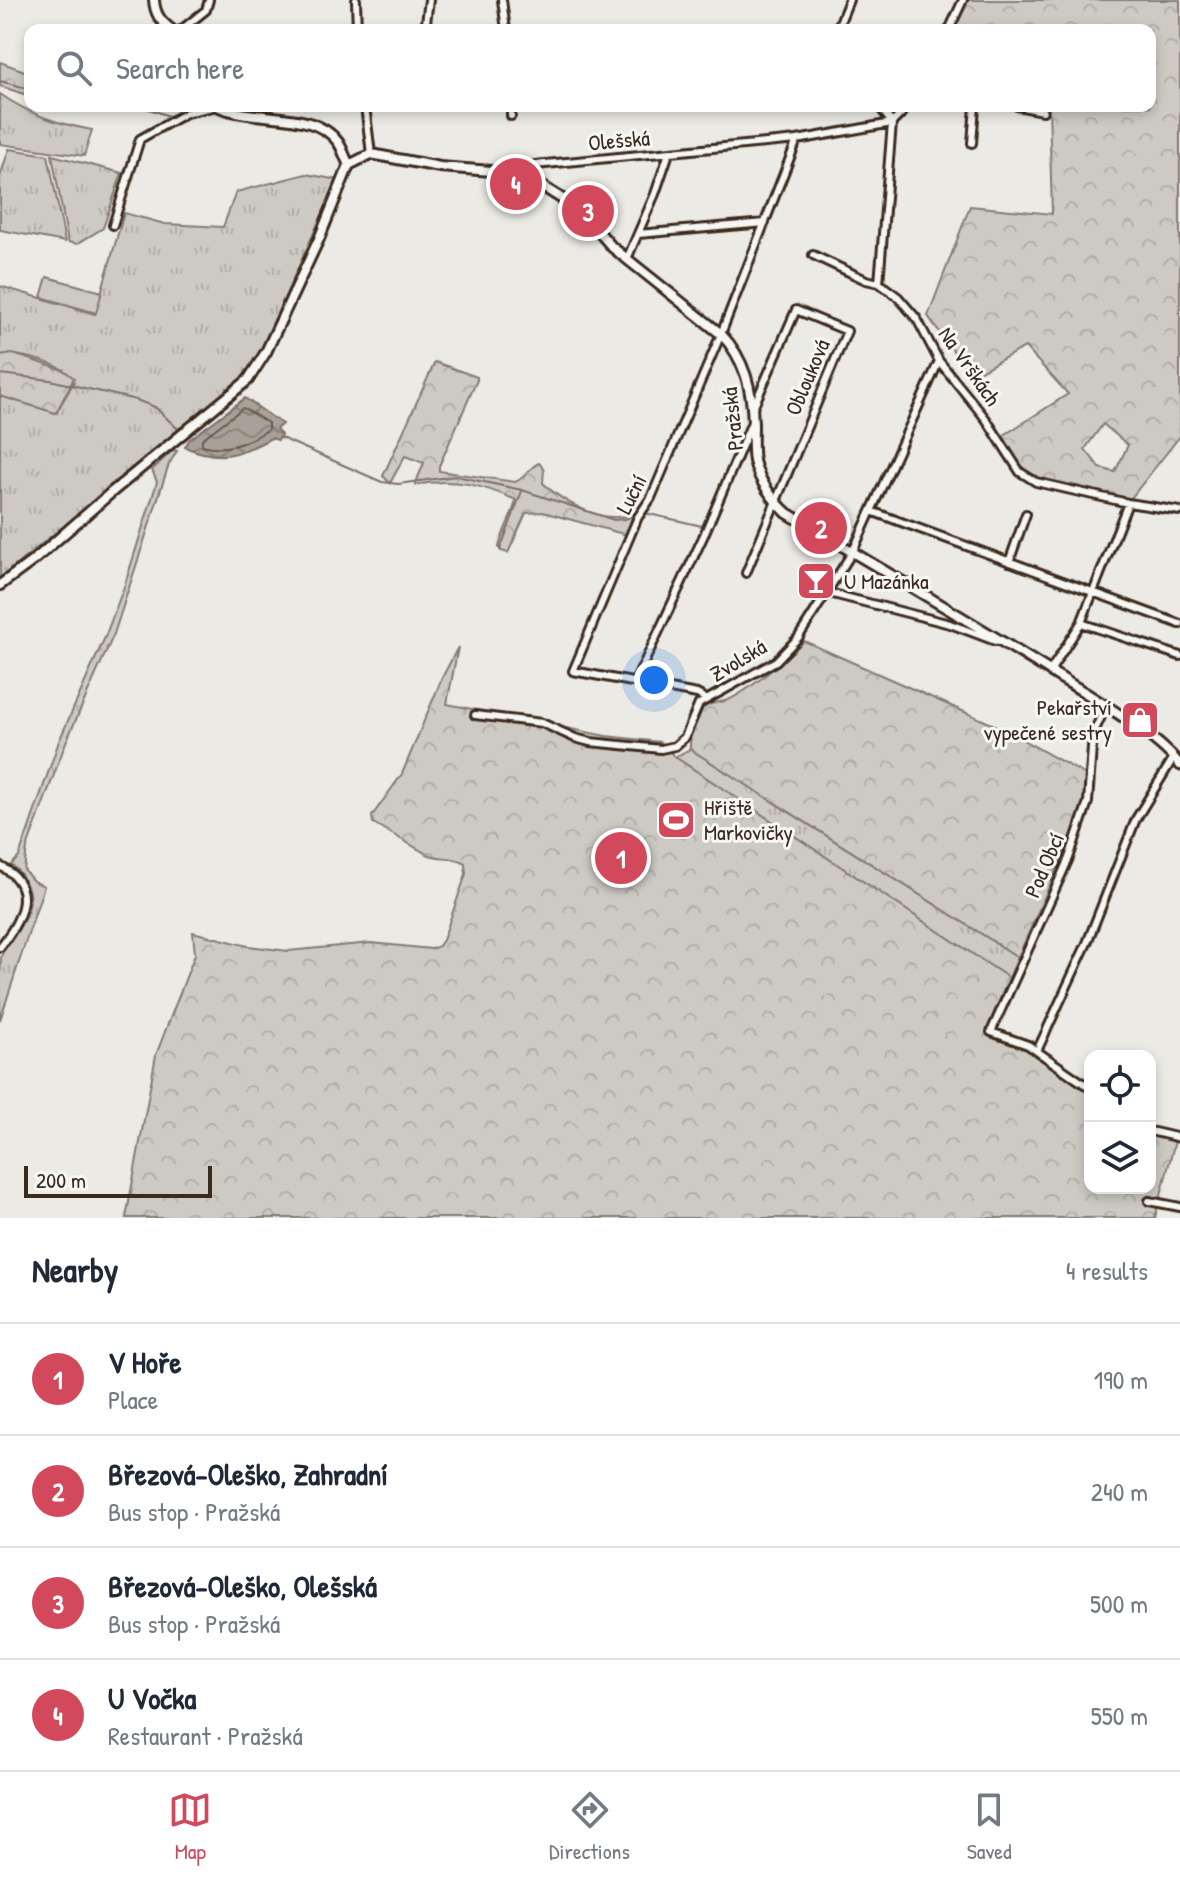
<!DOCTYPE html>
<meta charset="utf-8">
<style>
:root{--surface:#fff;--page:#f6f6f7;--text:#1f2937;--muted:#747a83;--line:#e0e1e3;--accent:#d1495b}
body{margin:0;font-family:"Patrick Hand",sans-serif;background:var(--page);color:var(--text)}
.controls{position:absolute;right:24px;bottom:24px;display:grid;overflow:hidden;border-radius:16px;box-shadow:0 4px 12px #0003}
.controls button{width:72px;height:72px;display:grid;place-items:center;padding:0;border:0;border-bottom:2px solid var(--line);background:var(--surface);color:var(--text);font:40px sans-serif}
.scale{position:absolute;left:24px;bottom:20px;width:188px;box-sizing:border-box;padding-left:8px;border:4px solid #3b2a1e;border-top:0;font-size:22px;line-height:28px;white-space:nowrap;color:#3b2a1e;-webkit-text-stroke:6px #f6f6f2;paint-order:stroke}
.you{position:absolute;left:654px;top:680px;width:28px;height:28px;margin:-20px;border:6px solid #fff;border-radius:50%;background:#1a73e8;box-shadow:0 0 0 12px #1a73e833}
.badge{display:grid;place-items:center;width:52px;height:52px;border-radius:50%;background:var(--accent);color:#fff;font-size:26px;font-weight:700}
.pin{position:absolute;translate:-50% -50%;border:4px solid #fff;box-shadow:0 2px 8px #0006}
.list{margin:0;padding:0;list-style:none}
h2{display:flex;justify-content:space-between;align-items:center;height:104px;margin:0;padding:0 32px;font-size:34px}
h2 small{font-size:26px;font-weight:400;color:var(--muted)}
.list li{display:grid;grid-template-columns:52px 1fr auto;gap:24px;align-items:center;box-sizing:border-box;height:112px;padding:0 32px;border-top:2px solid var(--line)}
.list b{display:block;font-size:30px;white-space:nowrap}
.list p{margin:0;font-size:26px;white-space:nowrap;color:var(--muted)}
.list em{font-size:26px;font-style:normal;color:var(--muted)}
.icon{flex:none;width:44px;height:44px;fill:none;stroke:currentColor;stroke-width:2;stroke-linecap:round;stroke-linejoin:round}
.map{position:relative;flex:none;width:1180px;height:1218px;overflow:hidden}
.search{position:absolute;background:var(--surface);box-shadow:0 4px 12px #0003;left:24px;right:24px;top:24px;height:88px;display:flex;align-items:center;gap:20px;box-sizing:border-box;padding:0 28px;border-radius:16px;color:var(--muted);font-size:30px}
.sheet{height:552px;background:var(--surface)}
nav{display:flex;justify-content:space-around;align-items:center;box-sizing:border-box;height:112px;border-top:2px solid var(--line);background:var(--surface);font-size:22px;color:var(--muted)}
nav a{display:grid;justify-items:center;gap:4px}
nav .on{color:var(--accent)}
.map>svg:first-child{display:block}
</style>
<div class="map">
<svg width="1180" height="1218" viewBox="0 0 1180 1218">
<defs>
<pattern id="grass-tufts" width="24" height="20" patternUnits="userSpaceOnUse" patternTransform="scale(2)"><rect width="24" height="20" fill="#cdcac4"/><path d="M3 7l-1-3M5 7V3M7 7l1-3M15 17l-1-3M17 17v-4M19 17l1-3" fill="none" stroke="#b1aea8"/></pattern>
<pattern id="forest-crowns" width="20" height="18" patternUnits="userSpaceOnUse" patternTransform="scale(2)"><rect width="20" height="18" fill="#cdcac4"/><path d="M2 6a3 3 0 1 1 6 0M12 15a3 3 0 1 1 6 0" fill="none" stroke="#b1aea8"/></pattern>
<pattern id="water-waves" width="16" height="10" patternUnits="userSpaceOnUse" patternTransform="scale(2)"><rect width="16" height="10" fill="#a8a198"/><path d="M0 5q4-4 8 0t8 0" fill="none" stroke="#8a837b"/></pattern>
</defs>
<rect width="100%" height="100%" fill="#ebeae5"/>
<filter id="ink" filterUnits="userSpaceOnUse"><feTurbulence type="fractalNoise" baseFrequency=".0125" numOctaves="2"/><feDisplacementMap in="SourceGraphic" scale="16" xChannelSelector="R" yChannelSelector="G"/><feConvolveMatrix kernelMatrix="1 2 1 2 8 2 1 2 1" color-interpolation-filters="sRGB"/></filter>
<g filter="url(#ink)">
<path fill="url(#grass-tufts)" stroke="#847a71" stroke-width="2" d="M0,94C31,115 55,123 92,130L84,156L0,144Z
M9,149L48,155L65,242L0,230V177Z
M52,155L122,173L103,228L77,244L68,242Z
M306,174L338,180L255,362L245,377L191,422L0,578V396L56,413L74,382C68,363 19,354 0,354V286L95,314L124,213L165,224L223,227L236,192Z
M173,450L177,451L169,464L114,634L66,742L27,848L24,870L33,881L44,886L0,1020C0,1004 0,972 1,957C8,935 41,914 26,884C22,875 19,870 11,865L19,857L59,741L105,637L125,584L157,482L152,470Z
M690,749L1018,957L1009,978L675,757Z"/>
<path fill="url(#forest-crowns)" stroke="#847a71" stroke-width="2" fill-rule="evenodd" d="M965,0H1180V436L1131,498L1126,499L1037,480L1021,468L1001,437L1068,394L1025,347L971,376L928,316L970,206L1052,214L1049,106H1150V30H953L960,6ZM1103,424L1128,445L1115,472L1100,468L1085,449Z
M0,62L30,73V96L0,86Z
M13,354L63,370L74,378L56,413L0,396V356Z
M435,362L477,377V380L439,466V471L515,482C526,478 529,467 539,463L544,469L543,483C562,502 607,527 633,513L627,535L543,512L526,513L508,553L501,551L499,547C502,532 514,513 516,500C482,485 453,477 415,485L424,463L405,456L390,483L383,476Z
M804,641L1003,729L1086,775L1084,799L1078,821L1018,957L690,749C690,736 691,722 699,712C706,702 717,704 728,700C749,691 787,658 804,641Z
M458,647L447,704L606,736L660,742L675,757L1009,978L988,1027L1028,1048L1090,1093V1188H1150V1135L1175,1141L1155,1218H126L156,1055L195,954L193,932L248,946L288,951L371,943L431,949L439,946L443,940L466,874L465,863C453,855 440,860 427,854L373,823L372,816L402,774L442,678Z"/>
<path fill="#cdcac4" stroke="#847a71" stroke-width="2" d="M47,277L102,292L96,313L41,297Z
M668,803L687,805L683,837L664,835Z"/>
<path fill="url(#water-waves)" stroke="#7c7167" stroke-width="2" d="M245,398L282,424L276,429L281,435L278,440L271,438C240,455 220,462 185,447L189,440Z"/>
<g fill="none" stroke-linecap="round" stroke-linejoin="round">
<path stroke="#675a4f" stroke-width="2" d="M243,408L268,423V430C246,443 227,452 202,445V439Z"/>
<path stroke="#7c7167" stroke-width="2" d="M0,81L30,89
M141,106L169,116L196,106
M0,374L50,380L136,400L155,407L180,431
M279,437L382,482L398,484L456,476L522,490L614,520L625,519L639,513
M645,513L702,526
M500,550L522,491"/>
<g stroke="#3b2a1e" stroke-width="12">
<path id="minor" d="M356,0L357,30
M502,0L506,30
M181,30L206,10L209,0
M425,30L429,0
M837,30L849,0
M949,30L963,0
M365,106L371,154
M511,106V116
M879,106L892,123L879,283L898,297L917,319L939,361L986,419L1020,472L1036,482L1128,503L1180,511
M1017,106L1043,111
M972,143L975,106
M517,173L535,165L797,140L892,123L909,106
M113,225L140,139L186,113L217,106
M638,234L765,223
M813,255L866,280L879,283
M627,259L655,194L669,153
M871,511L1180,624
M1009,562L1026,514
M746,573L847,331L796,310L753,408
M829,593L950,624L995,641
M1081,623L1180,656
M1050,671L1081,623L1128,503
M635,682L704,535L752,422
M706,699L697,694L573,671L638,517L651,498L721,334L797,140
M475,715L542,723L575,738L590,742L661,749L675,746L685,737L699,704L776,661L798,638L853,551L939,361
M0,866C39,886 21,921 0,947
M1037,1051L1087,943L1136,819L1174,757
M1090,1088L1028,1045L991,1032L1069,858L1088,802L1093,734L1106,706
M1150,1131L1180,1138
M1149,1201L1180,1207"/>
</g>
<g stroke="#3b2a1e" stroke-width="14">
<path id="tertiary" d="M154,0C155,14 160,21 172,30
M217,106C253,123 313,108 338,142C343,149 345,158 349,165
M349,165L371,154L440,167L517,173L529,178L580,210L612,247L721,334C745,359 752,389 753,424C753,436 752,450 754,461C759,481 773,500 787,513C877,567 967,619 1056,675C1092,697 1155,733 1180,765
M0,585L34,560L113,491L248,380L266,352L319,239L349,165"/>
</g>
<use href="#minor" stroke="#f6f6f2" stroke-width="6"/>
<use href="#tertiary" stroke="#f6f6f2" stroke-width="8"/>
</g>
</g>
<defs>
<g id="bar-square" transform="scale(2)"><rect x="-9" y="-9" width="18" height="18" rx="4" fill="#d1495b" stroke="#f6f6f2"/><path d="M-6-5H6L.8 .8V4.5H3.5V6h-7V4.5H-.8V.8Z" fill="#fff"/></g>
<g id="shop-square" transform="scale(2)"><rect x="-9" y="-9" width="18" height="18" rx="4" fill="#d1495b" stroke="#f6f6f2"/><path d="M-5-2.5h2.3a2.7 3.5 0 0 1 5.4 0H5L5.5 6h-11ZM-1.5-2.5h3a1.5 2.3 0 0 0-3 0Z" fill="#fff"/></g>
<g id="stadium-square" transform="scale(2)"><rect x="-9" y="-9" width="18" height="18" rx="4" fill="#d1495b" stroke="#f6f6f2"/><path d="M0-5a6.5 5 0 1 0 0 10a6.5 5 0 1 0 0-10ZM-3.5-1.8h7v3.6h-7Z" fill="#fff"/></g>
</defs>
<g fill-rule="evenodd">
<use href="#bar-square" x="816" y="581"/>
<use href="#shop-square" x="1140" y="720"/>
<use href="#stadium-square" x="676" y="820"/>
</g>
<g text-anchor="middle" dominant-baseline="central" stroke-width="6" stroke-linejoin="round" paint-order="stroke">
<g font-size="22" fill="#3b2a1e" stroke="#f6f6f2">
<text transform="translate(619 140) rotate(-5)">Olešská</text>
<text transform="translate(970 366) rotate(55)">Na Vrškách</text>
<text transform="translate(807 377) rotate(-67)">Oblouková</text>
<text transform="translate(732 419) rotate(-96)">Pražská</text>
<text transform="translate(631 494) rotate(-63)">Luční</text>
<text transform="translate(738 660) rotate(-31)">Zvolská</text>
<text transform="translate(1044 865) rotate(-67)">Pod Obcí</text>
</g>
<g font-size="22" fill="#3b2a1e" stroke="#f6f6f2" text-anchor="start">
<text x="844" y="581">U Mazánka</text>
<text x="1112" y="707" text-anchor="end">Pekařství<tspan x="1112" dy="25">vypečené sestry</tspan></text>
<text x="704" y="807">Hřiště<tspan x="704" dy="25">Markovičky</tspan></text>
</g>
</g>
</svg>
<div class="controls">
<button><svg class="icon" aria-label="locate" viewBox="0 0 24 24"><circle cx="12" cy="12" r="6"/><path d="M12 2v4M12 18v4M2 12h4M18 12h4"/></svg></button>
<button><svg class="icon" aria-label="layers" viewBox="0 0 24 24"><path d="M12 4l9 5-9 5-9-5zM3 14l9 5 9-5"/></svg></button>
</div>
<div class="scale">200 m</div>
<div class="you"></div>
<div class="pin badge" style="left:621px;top:858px">1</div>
<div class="pin badge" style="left:821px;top:528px">2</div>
<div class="pin badge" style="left:588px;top:211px">3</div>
<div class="pin badge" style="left:516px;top:184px">4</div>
<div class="search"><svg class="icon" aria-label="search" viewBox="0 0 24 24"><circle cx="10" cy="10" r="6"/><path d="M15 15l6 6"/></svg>Search here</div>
</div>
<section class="sheet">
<h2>Nearby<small>4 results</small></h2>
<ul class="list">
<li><span class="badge">1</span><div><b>V Hoře</b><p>Place</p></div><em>190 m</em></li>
<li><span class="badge">2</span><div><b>Březová-Oleško, Zahradní</b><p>Bus stop · Pražská</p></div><em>240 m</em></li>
<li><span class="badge">3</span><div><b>Březová-Oleško, Olešská</b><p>Bus stop · Pražská</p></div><em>500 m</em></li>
<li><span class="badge">4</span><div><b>U Vočka</b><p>Restaurant · Pražská</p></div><em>550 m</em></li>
</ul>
</section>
<nav>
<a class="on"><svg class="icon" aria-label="map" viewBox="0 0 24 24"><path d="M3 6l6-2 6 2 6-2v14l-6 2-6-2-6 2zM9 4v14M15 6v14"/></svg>Map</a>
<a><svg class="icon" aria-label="directions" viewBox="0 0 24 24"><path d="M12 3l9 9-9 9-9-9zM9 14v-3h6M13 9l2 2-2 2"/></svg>Directions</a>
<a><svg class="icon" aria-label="saved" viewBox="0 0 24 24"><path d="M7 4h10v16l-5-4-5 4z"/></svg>Saved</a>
</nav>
